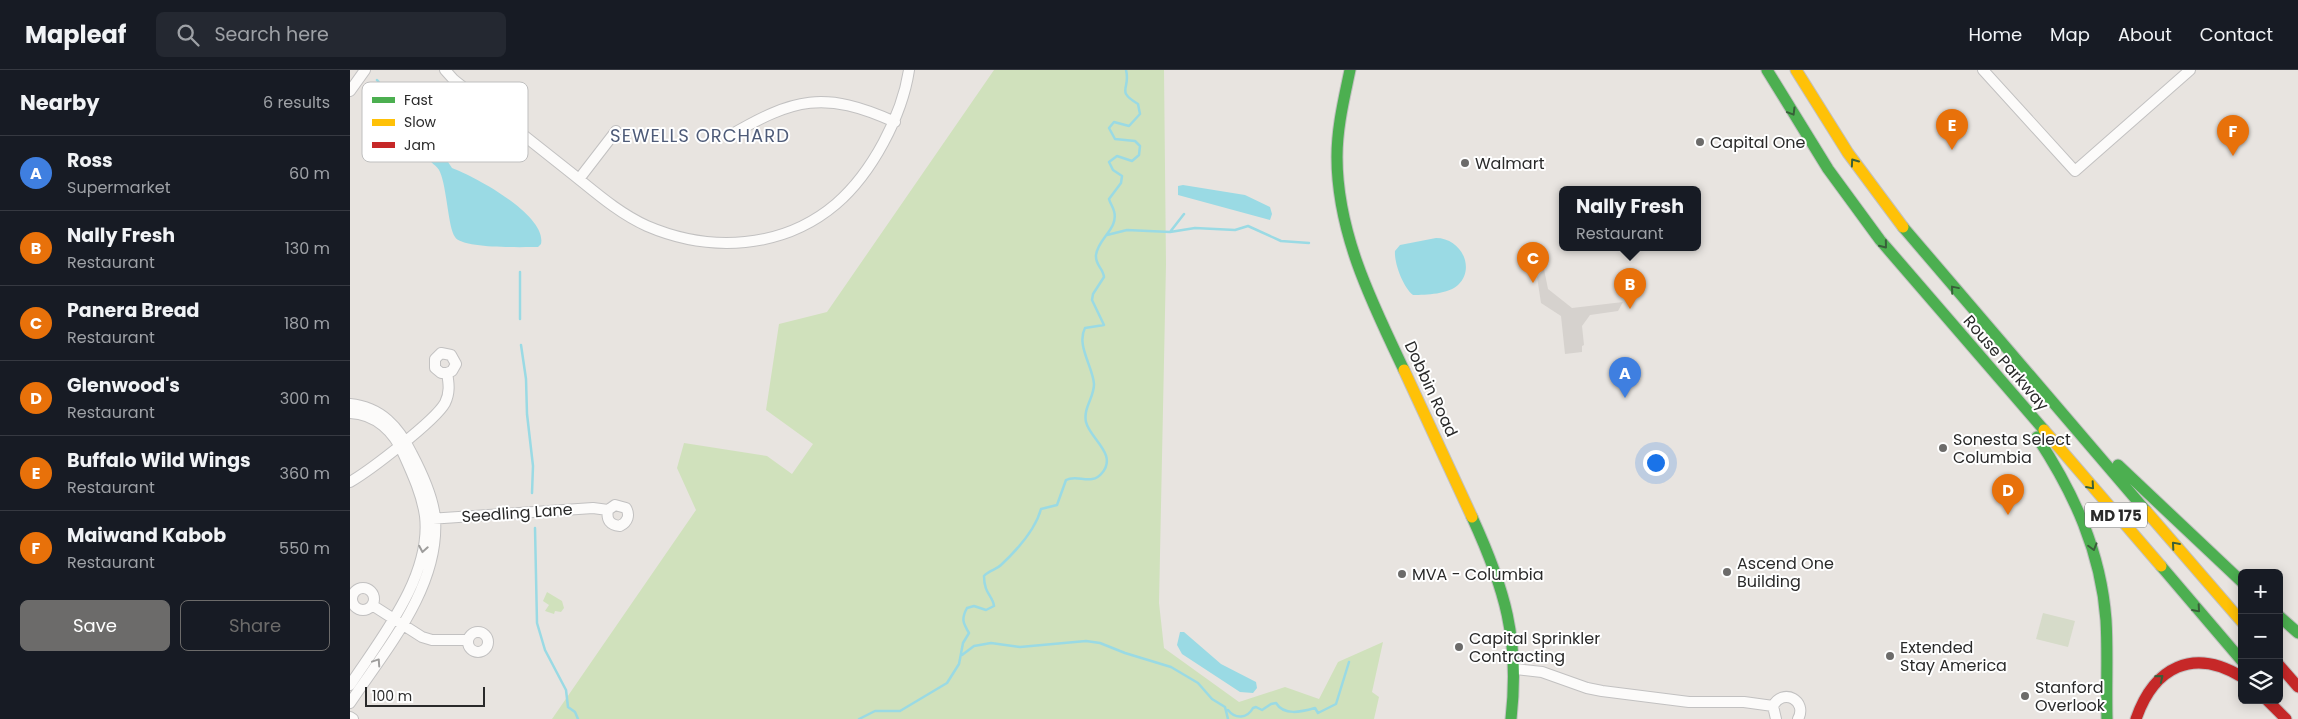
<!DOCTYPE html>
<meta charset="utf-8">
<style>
:root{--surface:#171b24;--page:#242831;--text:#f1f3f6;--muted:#9ea1a6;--line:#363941;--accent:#6c6b6a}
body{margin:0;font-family:Poppins,sans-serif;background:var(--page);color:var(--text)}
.controls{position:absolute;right:15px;bottom:15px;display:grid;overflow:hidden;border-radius:8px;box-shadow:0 2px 12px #0003}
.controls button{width:45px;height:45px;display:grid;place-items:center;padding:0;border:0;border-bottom:1px solid var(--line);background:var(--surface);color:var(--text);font:25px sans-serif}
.scale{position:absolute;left:15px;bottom:12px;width:120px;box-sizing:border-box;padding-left:5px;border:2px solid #2a2a2a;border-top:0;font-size:14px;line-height:18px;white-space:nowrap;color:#2a2a2a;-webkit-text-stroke:4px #fff;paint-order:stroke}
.you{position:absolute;left:1305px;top:392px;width:18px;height:18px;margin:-12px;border:4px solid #fff;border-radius:50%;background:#1a73e8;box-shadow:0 0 0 8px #1a73e833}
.badge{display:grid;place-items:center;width:32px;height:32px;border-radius:50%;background:var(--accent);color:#fff;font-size:16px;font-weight:700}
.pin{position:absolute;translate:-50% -41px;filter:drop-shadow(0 1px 2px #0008)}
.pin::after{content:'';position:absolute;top:26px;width:18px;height:15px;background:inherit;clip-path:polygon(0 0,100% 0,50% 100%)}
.popup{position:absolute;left:1209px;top:116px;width:142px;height:65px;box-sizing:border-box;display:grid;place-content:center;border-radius:8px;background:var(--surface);filter:drop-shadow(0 1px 4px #0005);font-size:16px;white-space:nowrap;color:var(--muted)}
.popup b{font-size:19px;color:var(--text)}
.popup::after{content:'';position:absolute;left:50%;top:100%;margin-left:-10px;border:10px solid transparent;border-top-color:var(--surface)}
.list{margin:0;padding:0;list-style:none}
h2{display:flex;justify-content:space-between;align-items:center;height:65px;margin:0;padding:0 20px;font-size:21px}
h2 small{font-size:16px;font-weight:400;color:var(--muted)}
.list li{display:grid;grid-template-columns:32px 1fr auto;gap:15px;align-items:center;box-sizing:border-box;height:75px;padding:0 20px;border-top:1px solid var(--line)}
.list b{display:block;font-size:19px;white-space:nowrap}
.list p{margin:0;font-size:16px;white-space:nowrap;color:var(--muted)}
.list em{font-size:16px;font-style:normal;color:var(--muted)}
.actions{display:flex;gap:10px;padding:15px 20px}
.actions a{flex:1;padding:11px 0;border:1px solid var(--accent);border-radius:8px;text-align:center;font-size:18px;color:var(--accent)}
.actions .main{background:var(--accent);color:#fff}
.icon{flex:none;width:28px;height:28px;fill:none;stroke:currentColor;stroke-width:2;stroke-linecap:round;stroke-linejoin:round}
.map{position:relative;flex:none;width:1948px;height:649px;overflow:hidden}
header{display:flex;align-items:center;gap:30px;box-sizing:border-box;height:70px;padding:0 25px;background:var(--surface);border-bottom:1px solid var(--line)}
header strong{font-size:24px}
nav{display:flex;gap:28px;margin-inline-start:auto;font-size:18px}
.search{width:350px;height:45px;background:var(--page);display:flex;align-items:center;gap:12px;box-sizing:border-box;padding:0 18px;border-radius:8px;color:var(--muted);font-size:19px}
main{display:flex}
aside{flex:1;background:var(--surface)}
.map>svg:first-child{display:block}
</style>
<header>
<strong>Mapleaf</strong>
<div class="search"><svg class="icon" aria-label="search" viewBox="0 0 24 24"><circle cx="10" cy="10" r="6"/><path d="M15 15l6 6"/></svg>Search here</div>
<nav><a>Home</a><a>Map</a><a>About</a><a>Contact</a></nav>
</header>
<main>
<aside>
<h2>Nearby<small>6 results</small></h2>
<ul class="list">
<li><span class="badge" style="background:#3f7fe0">A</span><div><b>Ross</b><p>Supermarket</p></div><em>60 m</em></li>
<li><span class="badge" style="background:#e8710a">B</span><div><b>Nally Fresh</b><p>Restaurant</p></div><em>130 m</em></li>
<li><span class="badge" style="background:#e8710a">C</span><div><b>Panera Bread</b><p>Restaurant</p></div><em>180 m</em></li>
<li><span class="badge" style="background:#e8710a">D</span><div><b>Glenwood's</b><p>Restaurant</p></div><em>300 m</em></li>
<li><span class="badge" style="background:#e8710a">E</span><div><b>Buffalo Wild Wings</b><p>Restaurant</p></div><em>360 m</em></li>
<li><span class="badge" style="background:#e8710a">F</span><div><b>Maiwand Kabob</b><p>Restaurant</p></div><em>550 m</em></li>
</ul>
<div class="actions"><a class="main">Save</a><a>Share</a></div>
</aside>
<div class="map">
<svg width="1948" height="649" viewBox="0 0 1948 649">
<rect width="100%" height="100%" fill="#e8e4e0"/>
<path fill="#d0e1bc" d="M644,0H814L816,194L809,533L814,578L889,632L935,617L969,629L988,592L1033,572L1022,622L1029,627L1024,649H202L346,440L327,398L334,373L417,386L442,404L463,374L416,340L429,254L477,242Z
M197,522L212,531L214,538L211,542L205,541L204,544L195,541L199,535L193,531Z"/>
<path fill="#d6dbc9" d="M1693,543L1725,551L1718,577L1686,569Z"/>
<path fill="#d6d2ce" d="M1194,199L1198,219L1222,238L1273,232L1268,241L1240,245L1232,256L1234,275L1232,276V282L1215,284L1211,246L1191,233L1187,207Z"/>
<path fill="#9adae4" d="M82,72L97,76L101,82L98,92L102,98C124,106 197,145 191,174L188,177C173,177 112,179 105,167C98,157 97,118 90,102C88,96 79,92 75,85L78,73Z
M833,115L895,125L920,137L922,144L920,150L828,125V116Z
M1086,168C1111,168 1126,198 1108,215C1099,224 1076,225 1063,225C1053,217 1044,193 1045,181L1050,175Z
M830,562H834L871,594L906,612L907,618L903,623L890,622L832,584L827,575Z"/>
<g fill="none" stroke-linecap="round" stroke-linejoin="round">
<path stroke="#9adae4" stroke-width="2.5" d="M27,10L79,75
M820,162L834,144
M757,165L777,160L820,162L845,158L885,160L898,156L931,171L959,173
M170,202V249
M171,275L176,309L177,344L183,396L182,423
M185,458L187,553L195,580L216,620L218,637L225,642L228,649
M612,585L624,576L641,573L670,577L736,571L750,573L775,583L821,597L848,613L862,629L875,637L878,649
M878,640C885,649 897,649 903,638L906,637L912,640L921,634L926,633C934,646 951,642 965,638L968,643L986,634L999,592
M509,649L525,641H550L597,613L609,594L613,573L619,563C613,553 611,549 617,538L624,536L636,540L644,536C643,526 634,524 634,506C639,500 646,500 651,495C667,480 685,461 691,439L707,435L716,410C727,404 742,416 752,403C768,384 740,369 736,352C733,338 744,328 744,314C743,297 726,275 735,258L754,255L742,230L743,224L754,207C753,198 745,195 746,185C748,168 769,159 764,141C763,137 760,133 759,129L771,113L772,106L763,100L759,92L767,86L782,91L789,85L790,76L785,71L765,69L759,58L764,52L779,56L790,44L788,34C765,20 781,20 776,0"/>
<g stroke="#c2c1c1" stroke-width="12">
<path id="street" d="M95,0L104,10C142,40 181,71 220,102C244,121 268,143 297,156C360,183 433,179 486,134C522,103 552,46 559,0
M1633,0L1725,101L1840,0
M0,21L15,0
M379,66C444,28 474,20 545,52
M229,109L266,61
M0,334C31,337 49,357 62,384C72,403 83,426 85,448C90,517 36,579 0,633
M0,343C26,344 44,362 54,385C63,405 72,425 75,446C82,506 31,568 0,615
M0,412C19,401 85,351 95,333C100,323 99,314 97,303L102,301L106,294L101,285L91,283L85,289V298L91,303H97
M79,449L243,438L258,440L265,435L276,438C280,445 278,452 270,456C260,455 256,450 258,440
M2 529a11 11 0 1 1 22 0a11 11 0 1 1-22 0Z
M22,535L72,567L82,570H118
M118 572a10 10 0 1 1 20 0a10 10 0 1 1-20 0Z
M1166,599L1192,602L1237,618L1252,621L1339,632H1394L1423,636
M0,647L3,649
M1426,649L1423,636C1433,617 1458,631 1448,649"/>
</g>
<g stroke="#c2c1c1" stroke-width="13">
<path id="fast" d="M1000,0C994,29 987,57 987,87C987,163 1022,233 1054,300
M1417,0L1478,99L1530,170L1694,360
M1553,157L1796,441
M1687,367C1724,423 1751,482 1756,550C1758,583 1756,616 1757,649
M1768,395L1892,512
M1122,447C1155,519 1170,569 1161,649
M1811,496L1892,591
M1929,546L1948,563"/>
</g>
<g stroke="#c2c1c1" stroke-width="13">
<path id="slow" d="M1446,0L1498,83L1553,157
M1054,300L1122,447
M1694,360L1811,496
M1796,441L1892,552"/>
</g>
<g stroke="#c2c1c1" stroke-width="13">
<path id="jam" d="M1929,595L1948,617
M1917,630L1936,649
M1786,649C1804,597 1843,577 1892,607"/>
</g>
<use href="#street" stroke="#fcfbfa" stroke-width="10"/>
<use href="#fast" stroke="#4caf50" stroke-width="11"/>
<use href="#slow" stroke="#ffc107" stroke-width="11"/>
<use href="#jam" stroke="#c62828" stroke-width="11"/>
</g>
<defs><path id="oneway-chevron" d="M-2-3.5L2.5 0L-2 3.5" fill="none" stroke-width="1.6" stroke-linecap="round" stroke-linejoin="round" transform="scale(1.25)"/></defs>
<g stroke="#385f39">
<use href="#oneway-chevron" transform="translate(1442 42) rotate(59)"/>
<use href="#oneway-chevron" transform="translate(1504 92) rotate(-125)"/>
<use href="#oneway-chevron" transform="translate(1534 175) rotate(51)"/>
<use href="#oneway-chevron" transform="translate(1604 219) rotate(-130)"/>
<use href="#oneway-chevron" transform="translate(1741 416) rotate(49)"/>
<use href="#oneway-chevron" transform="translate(1825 475) rotate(-131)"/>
<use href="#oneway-chevron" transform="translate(1743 477) rotate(74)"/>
<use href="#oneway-chevron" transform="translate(1847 539) rotate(49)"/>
<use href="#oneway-chevron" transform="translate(1810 608) rotate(-39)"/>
</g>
<g stroke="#9e9d9c">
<use href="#oneway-chevron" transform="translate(73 479) rotate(100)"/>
<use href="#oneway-chevron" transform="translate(27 592) rotate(-56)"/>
</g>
<g fill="#6c6b6a" stroke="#fff" stroke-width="2">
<circle cx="1350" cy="72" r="5"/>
<circle cx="1115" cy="93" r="5"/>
<circle cx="1593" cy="378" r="5"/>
<circle cx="1377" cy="502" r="5"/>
<circle cx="1052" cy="504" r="5"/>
<circle cx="1109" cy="577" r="5"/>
<circle cx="1540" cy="586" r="5"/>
<circle cx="1675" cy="626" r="5"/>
</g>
<g text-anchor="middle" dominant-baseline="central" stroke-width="4" stroke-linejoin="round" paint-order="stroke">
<rect fill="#fff" stroke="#6a6a6a" stroke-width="1" x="1735" y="432.5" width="62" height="25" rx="4"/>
<g font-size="15" font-weight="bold" fill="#2a2a2a">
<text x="1766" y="445">MD 175</text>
</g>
<g font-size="16" fill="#2a2a2a" stroke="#fff" text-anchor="start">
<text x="1360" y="72">Capital One</text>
<text x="1125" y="93">Walmart</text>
<text x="1603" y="369">Sonesta Select<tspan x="1603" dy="18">Columbia</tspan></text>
<text x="1387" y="493">Ascend One<tspan x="1387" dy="18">Building</tspan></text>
<text x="1062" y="504">MVA - Columbia</text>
<text x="1119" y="568">Capital Sprinkler<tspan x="1119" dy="18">Contracting</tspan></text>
<text x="1550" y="577">Extended<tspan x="1550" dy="18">Stay America</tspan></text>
<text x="1685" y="617">Stanford<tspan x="1685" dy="18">Overlook</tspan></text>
</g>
<g font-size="16" fill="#2a2a2a" stroke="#fff">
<text transform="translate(1656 293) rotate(49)">Rouse Parkway</text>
<text transform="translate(1081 319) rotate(65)">Dobbin Road</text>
<text transform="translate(167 443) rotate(-4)">Seedling Lane</text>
</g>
<g font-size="18" letter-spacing="1" fill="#4e5b78" stroke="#fff">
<text x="350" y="65">SEWELLS ORCHARD</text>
</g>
</g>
<rect x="12" y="12" width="166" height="80" rx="8" fill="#fff" stroke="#bfbfbf" stroke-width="1"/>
<rect x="22" y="27" width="23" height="6" fill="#4caf50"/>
<rect x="22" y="49" width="23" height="7" fill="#ffc107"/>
<rect x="22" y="72" width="23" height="6" fill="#c62828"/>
<g font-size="14" fill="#2a2a2a">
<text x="54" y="35">Fast</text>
<text x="54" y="57">Slow</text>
<text x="54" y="80">Jam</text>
</g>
</svg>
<div class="controls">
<button>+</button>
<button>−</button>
<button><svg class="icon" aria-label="layers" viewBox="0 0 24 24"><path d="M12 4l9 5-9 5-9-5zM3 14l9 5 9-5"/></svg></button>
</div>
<div class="scale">100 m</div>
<div class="you"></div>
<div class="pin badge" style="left:1275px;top:328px;background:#3f7fe0">A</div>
<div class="pin badge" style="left:1280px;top:239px;background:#e8710a">B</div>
<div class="popup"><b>Nally Fresh</b>Restaurant</div>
<div class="pin badge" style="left:1183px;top:213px;background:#e8710a">C</div>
<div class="pin badge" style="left:1658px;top:445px;background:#e8710a">D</div>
<div class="pin badge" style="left:1602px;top:80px;background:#e8710a">E</div>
<div class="pin badge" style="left:1883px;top:86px;background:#e8710a">F</div>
</div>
</main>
